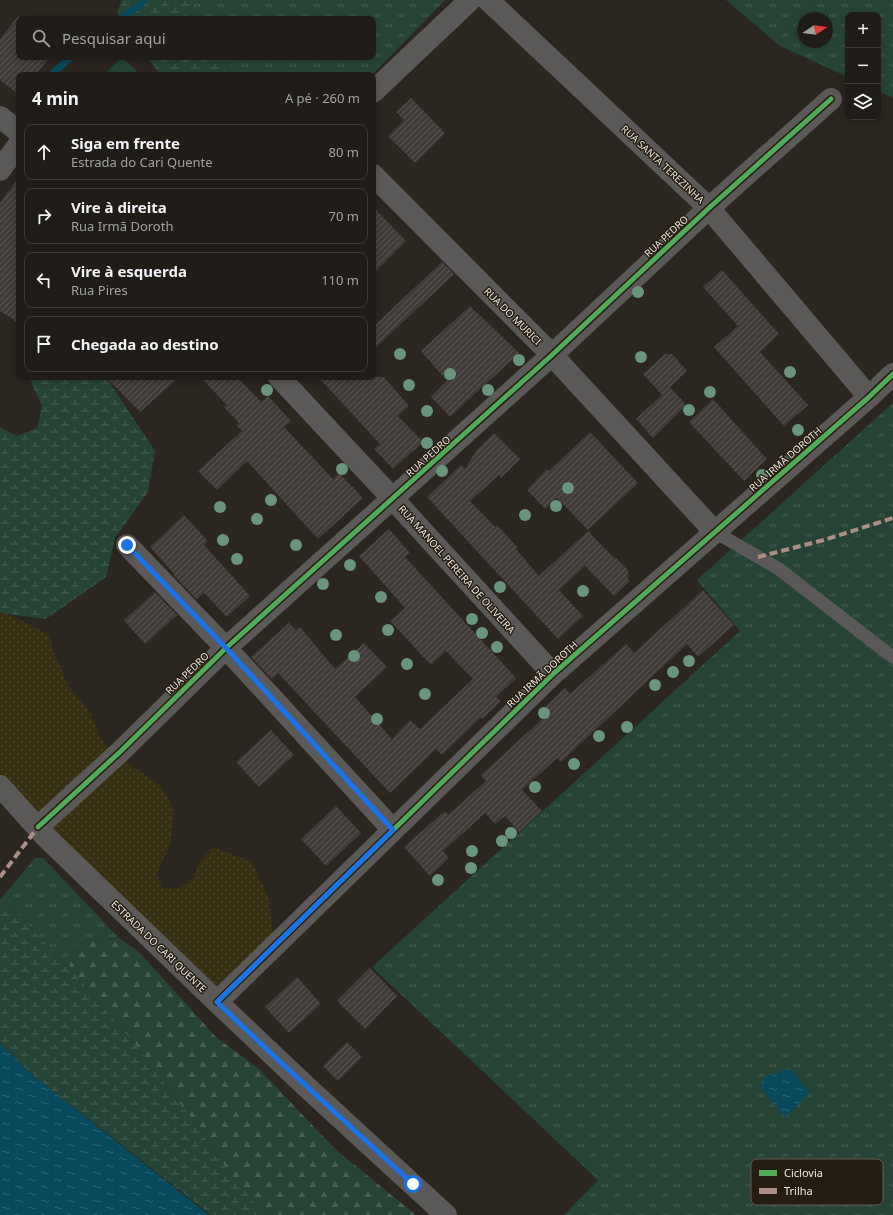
<!DOCTYPE html>
<html lang="pt">
<meta charset="utf-8">
<style>
:root{--surface:#201c18;--page:#282521;--text:#f1f3f6;--muted:#a2a1a2;--line:#3d3a37}
body{margin:0;font-family:"Noto Sans",sans-serif;background:var(--page);color:var(--text)}
.controls{position:absolute;right:12px;top:12px;display:grid;overflow:hidden;border-radius:8px;box-shadow:0 2px 6px #0003}
.controls button{width:36px;height:36px;display:grid;place-items:center;padding:0;border:0;border-bottom:1px solid var(--line);background:var(--surface);color:var(--text);font:20px sans-serif}
.compass{position:absolute;left:797px;top:12px;width:36px;height:36px;border-radius:50%;background:var(--surface);box-shadow:0 2px 6px #0003;rotate:77deg}
.stop{position:absolute;width:12px;height:12px;margin:-9px;border:3px solid #1a73e8;border-radius:50%;background:#fff}
.stop.end{background:#1a73e8;border-color:#fff;box-shadow:0 1px 4px #0008}
.list{margin:0;padding:0;list-style:none}
h2{display:flex;justify-content:space-between;align-items:center;height:52px;margin:0;padding:0 16px;font-size:17px}
h2 small{font-size:13px;font-weight:400;color:var(--muted)}
.list li{display:grid;grid-template-columns:26px 1fr auto;gap:12px;align-items:center;box-sizing:border-box;height:56px;margin:0 8px 8px;padding:0 8px;border:1px solid var(--line);border-radius:8px}
.list b{display:block;font-size:15px;white-space:nowrap}
.list p{margin:0;font-size:13px;white-space:nowrap;color:var(--muted)}
.list em{font-size:13px;font-style:normal;color:var(--muted)}
.icon{flex:none;width:22px;height:22px;fill:none;stroke:currentColor;stroke-width:2;stroke-linecap:round;stroke-linejoin:round}
.map{position:relative;flex:none;width:893px;height:1215px;overflow:hidden}
.search{position:absolute;background:var(--surface);box-shadow:0 2px 6px #0003;left:16px;top:16px;width:360px;height:44px;display:flex;align-items:center;gap:10px;box-sizing:border-box;padding:0 14px;border-radius:8px;color:var(--muted);font-size:15px}
.panel{position:absolute;background:var(--surface);box-shadow:0 2px 6px #0003;left:16px;top:72px;width:360px;height:308px;border-radius:8px}
.map>svg:first-child{display:block}
</style>
<div class="map">
<svg width="893" height="1215" viewBox="0 0 893 1215">
<defs>
<pattern id="grass-tufts" width="24" height="20" patternUnits="userSpaceOnUse"><rect width="24" height="20" fill="#264435"/><path d="M3 7l-1-3M5 7V3M7 7l1-3M15 17l-1-3M17 17v-4M19 17l1-3" fill="none" stroke="#465f52"/></pattern>
<pattern id="forest-firs" width="22" height="20" patternUnits="userSpaceOnUse"><rect width="22" height="20" fill="#264435"/><path d="M5 1l3.5 6h-7zM16 11l3.5 6h-7z" fill="#465f52"/></pattern>
<pattern id="wetland-marsh" width="20" height="14" patternUnits="userSpaceOnUse"><rect width="20" height="14" fill="#264435"/><path d="M1 5h8M5 5V1M11 12h8M15 12V8" fill="none" stroke="#465f52"/></pattern>
<pattern id="sand-dots" width="8" height="8" patternUnits="userSpaceOnUse"><rect width="8" height="8" fill="#362f11"/><path d="M2 2h.1M6 6h.1" fill="none" stroke="#4a4328" stroke-width="1.8" stroke-linecap="round"/></pattern>
<pattern id="water-ripples" width="26" height="14" patternUnits="userSpaceOnUse"><rect width="26" height="14" fill="#084a5c"/><path d="M2 4q2-2 4 0t4 0M15 11q2-2 4 0t4 0" fill="none" stroke="#2c6473"/></pattern>
<pattern id="building-hatch" width="6" height="6" patternUnits="userSpaceOnUse"><rect width="6" height="6" fill="#413b39"/><path d="M-1 1l2-2M0 6l6-6M5 7l2-2" fill="none" stroke="#5d5755"/></pattern>
</defs>
<rect width="100%" height="100%" fill="#2b2620"/>
<path fill="url(#grass-tufts)" fill-rule="evenodd" d="M194,0H445L372,75H233L220,57H373V19H192L191,10Z
M726,0H893V98L878,91V15H848V77L780,46ZM803,18H827V42H803Z
M893,403V1215H564L598,1180L372,967L740,631L697,580Z
M35,858H43L119,938L91,940L75,944L69,967L6,902H0V900Z"/>
<path fill="url(#forest-firs)" d="M119,938L140,953L216,1037L259,1069L336,1150L416,1215H266L232,1177L196,1125L133,1042L69,967L75,944L91,940Z"/>
<path fill="url(#wetland-marsh)" d="M122,0H194L191,10L192,19H119L118,10Z
M147,57H220L233,75H161Z
M29,377H109L108,380L155,451L148,492L115,538L106,577L46,619L0,613V427L17,436L37,428L42,406Z
M0,902H6L69,967L133,1042L196,1125L232,1177L266,1215H211L30,1073L0,1043Z"/>
<path fill="url(#sand-dots)" d="M1,612L21,620L49,635L54,653L68,685L90,712L104,744L134,767L161,786L174,809L170,845L157,873L162,888L179,889L193,878L198,864L213,847L252,862L269,899L273,937L217,993L0,777V613Z"/>
<path fill="#264435" d="M122,57L123,58L141,75H104Z"/>
<path fill="url(#water-ripples)" d="M0,1043L30,1073L209,1215H0Z
M790,1068L810,1093L785,1117L760,1087L764,1077Z"/>
<g fill="none" stroke-linecap="round" stroke-linejoin="round">
<path stroke="#084a5c" stroke-width="7" d="M120,19L140,5L144,0
M51,75L71,57"/>
</g>
<path fill="url(#building-hatch)" d="M19,15V57H50L35,75H19V95L0,80V39Z
M411,98L445,133L415,163L388,136L404,120L396,112Z
M19,177V323L0,311V203Z
M373,207L406,241L373,274Z
M442,262L454,274L373,350V327Z
M722,270L779,334L760,352L808,405L784,426L714,347L738,326L703,287Z
M470,306L519,353L450,417L431,397L447,381L421,351Z
M665,354H672L687,371L670,387L686,405L653,438L636,419L662,395L643,374Z
M106,377H179L140,412Z
M200,377H237L261,402L268,396L291,421L284,427L333,479L339,473L363,498L318,539L247,461L217,490L198,471L242,431L236,425L239,423L224,407L227,405Z
M318,377H384L409,406L398,416L423,442L393,469L374,449L380,444Z
M713,399L767,459L744,481L689,422Z
M590,432L638,483L588,530L557,498L545,509L527,490L547,469L549,471Z
M494,433L520,459L501,478L499,475L470,501L495,527L497,525L518,548L516,549L539,576L588,531L615,559L616,558L629,571L627,574L629,576L627,578L630,581L614,596L585,566L559,590L583,616L558,639L427,497L461,465L465,469L476,451Z
M184,515L208,541L204,545L250,596L227,617L204,593L197,599H196L174,575V574L150,547Z
M389,529L410,553L405,557L516,678L496,697L501,701L482,719L480,718L442,755L436,749L390,793L278,673L272,679L251,657L289,623L296,630L300,627L335,669L364,643L387,667L355,697L392,739L410,720L420,729L473,679L446,651L431,665L390,621L405,608L359,556Z
M703,590L734,625L698,657L687,644L561,762L557,758L522,790L542,811L519,832L505,816L495,824L485,813L443,851L449,858L430,876L404,847L445,811L448,815L486,781L481,775L550,712L545,707L565,688L570,694L626,644L634,653Z
M155,592L177,615L145,644L124,620Z
M271,730L294,755L259,787L236,762Z
M336,806L361,833L326,866L301,839Z
M370,968L397,996L365,1029L337,1001Z
M297,977L321,1004L289,1033L265,1007Z
M347,1042L362,1057L338,1081L323,1066Z"/>
<g fill="none" stroke-linecap="round" stroke-linejoin="round">
<path stroke="#5b5957" stroke-width="13" d="M715,532L779,569L881,648L893,657"/>
<path stroke="#5b5957" stroke-width="22" d="M488,0L709,208L869,397
M373,92L470,0
M0,117L19,132
M0,170L19,144
M373,175L552,355L715,532
M279,377L393,499L553,674
M127,545L226,648L393,830
M0,786L44,835L217,1002L311,1091L446,1215
M38,827L121,751L226,648L552,355L709,208L831,99
M217,1002L553,674L869,397L893,374"/>
<path stroke="#ac8f84" stroke-width="4" stroke-dasharray="8 4" stroke-linecap="butt" d="M758,557L824,540L893,518
M0,877L38,827"/>
<g stroke="#261d12" stroke-width="8">
<path id="cycleway" d="M38,827L121,751L226,648L552,355L709,208L831,99
M217,1002L553,674L869,397L893,374"/>
</g>
<use href="#cycleway" stroke="#51ab58" stroke-width="5"/>
</g>
<g fill="#68957b">
<circle cx="638" cy="292" r="6"/>
<circle cx="400" cy="354" r="6"/>
<circle cx="641" cy="357" r="6"/>
<circle cx="519" cy="360" r="6"/>
<circle cx="790" cy="372" r="6"/>
<circle cx="450" cy="374" r="6"/>
<circle cx="409" cy="385" r="6"/>
<circle cx="267" cy="390" r="6"/>
<circle cx="488" cy="390" r="6"/>
<circle cx="710" cy="392" r="6"/>
<circle cx="689" cy="410" r="6"/>
<circle cx="427" cy="411" r="6"/>
<circle cx="798" cy="430" r="6"/>
<circle cx="427" cy="443" r="6"/>
<circle cx="342" cy="469" r="6"/>
<circle cx="442" cy="471" r="6"/>
<circle cx="762" cy="475" r="6"/>
<circle cx="568" cy="488" r="6"/>
<circle cx="271" cy="500" r="6"/>
<circle cx="556" cy="506" r="6"/>
<circle cx="220" cy="507" r="6"/>
<circle cx="525" cy="515" r="6"/>
<circle cx="257" cy="519" r="6"/>
<circle cx="223" cy="540" r="6"/>
<circle cx="296" cy="545" r="6"/>
<circle cx="237" cy="559" r="6"/>
<circle cx="350" cy="565" r="6"/>
<circle cx="323" cy="584" r="6"/>
<circle cx="500" cy="587" r="6"/>
<circle cx="583" cy="591" r="6"/>
<circle cx="381" cy="597" r="6"/>
<circle cx="472" cy="619" r="6"/>
<circle cx="388" cy="630" r="6"/>
<circle cx="482" cy="633" r="6"/>
<circle cx="336" cy="635" r="6"/>
<circle cx="497" cy="647" r="6"/>
<circle cx="354" cy="656" r="6"/>
<circle cx="689" cy="661" r="6"/>
<circle cx="407" cy="664" r="6"/>
<circle cx="673" cy="672" r="6"/>
<circle cx="655" cy="685" r="6"/>
<circle cx="425" cy="694" r="6"/>
<circle cx="544" cy="713" r="6"/>
<circle cx="377" cy="719" r="6"/>
<circle cx="627" cy="727" r="6"/>
<circle cx="599" cy="736" r="6"/>
<circle cx="574" cy="764" r="6"/>
<circle cx="535" cy="787" r="6"/>
<circle cx="511" cy="833" r="6"/>
<circle cx="502" cy="841" r="6"/>
<circle cx="472" cy="851" r="6"/>
<circle cx="471" cy="868" r="6"/>
<circle cx="438" cy="880" r="6"/>
</g>
<g fill="none" stroke-linecap="round" stroke-linejoin="round">
<path stroke="#1a73e8" stroke-width="5" d="M127,545L226,648L393,830L217,1002L278,1060L413,1184"/>
</g>
<g text-anchor="middle" dominant-baseline="central" stroke-width="3" stroke-linejoin="round" paint-order="stroke">
<g font-size="10" fill="#eee8e0" stroke="#261d12">
<text transform="translate(663 164) rotate(43)">RUA SANTA TEREZINHA</text>
<text transform="translate(666 236) rotate(-43)">RUA PEDRO</text>
<text transform="translate(513 316) rotate(45)">RUA DO MURICI</text>
<text transform="translate(428 456) rotate(-42)">RUA PEDRO</text>
<text transform="translate(785 459) rotate(-41)">RUA IRMÃ DOROTH</text>
<text transform="translate(457 569) rotate(48)">RUA MANOEL PEREIRA DE OLIVEIRA</text>
<text transform="translate(187 673) rotate(-44)">RUA PEDRO</text>
<text transform="translate(542 674) rotate(-43)">RUA IRMÃ DOROTH</text>
<text transform="translate(159 946) rotate(44)">ESTRADA DO CARI QUENTE</text>
</g>
</g>
<rect x="751" y="1159" width="132" height="46" rx="6" fill="#261d12" stroke="#625a50" stroke-width="1"/>
<rect x="759" y="1170" width="18" height="6" fill="#51ab58"/>
<rect x="759" y="1188" width="18" height="6" fill="#ac8f84"/>
<g font-size="11" fill="#eee8e0">
<text x="784" y="1177">Ciclovia</text>
<text x="784" y="1195">Trilha</text>
</g>
</svg>
<div class="controls">
<button>+</button>
<button>−</button>
<button><svg class="icon" aria-label="layers" viewBox="0 0 24 24"><path d="M12 4l9 5-9 5-9-5zM3 14l9 5 9-5"/></svg></button>
</div>
<svg class="compass" viewBox="-18 -18 36 36"><path d="M0-13l5 13h-10z" fill="#e53935"/><path d="M0 13l5-13h-10z" fill="#a2a1a2"/></svg>
<div class="stop" style="left:413px;top:1184px"></div>
<div class="stop end" style="left:127px;top:545px"></div>
<div class="search"><svg class="icon" aria-label="search" viewBox="0 0 24 24"><circle cx="10" cy="10" r="6"/><path d="M15 15l6 6"/></svg>Pesquisar aqui</div>
<section class="panel">
<h2>4 min<small>A pé · 260 m</small></h2>
<ul class="list">
<li><svg class="icon" aria-label="ahead" viewBox="0 0 24 24"><path d="M12 20V5M6 11l6-6 6 6"/></svg><div><b>Siga em frente</b><p>Estrada do Cari Quente</p></div><em>80 m</em></li>
<li><svg class="icon" aria-label="right" viewBox="0 0 24 24"><path d="M7 20v-9h11M14 6l5 5-5 5"/></svg><div><b>Vire à direita</b><p>Rua Irmã Doroth</p></div><em>70 m</em></li>
<li><svg class="icon" aria-label="left" viewBox="0 0 24 24"><path d="M17 20v-9H6M10 6l-5 5 5 5"/></svg><div><b>Vire à esquerda</b><p>Rua Pires</p></div><em>110 m</em></li>
<li><svg class="icon" aria-label="arrive" viewBox="0 0 24 24"><path d="M6 21V4h12l-3 4 3 4H6"/></svg><div><b>Chegada ao destino</b></div></li>
</ul>
</section>
</div>
